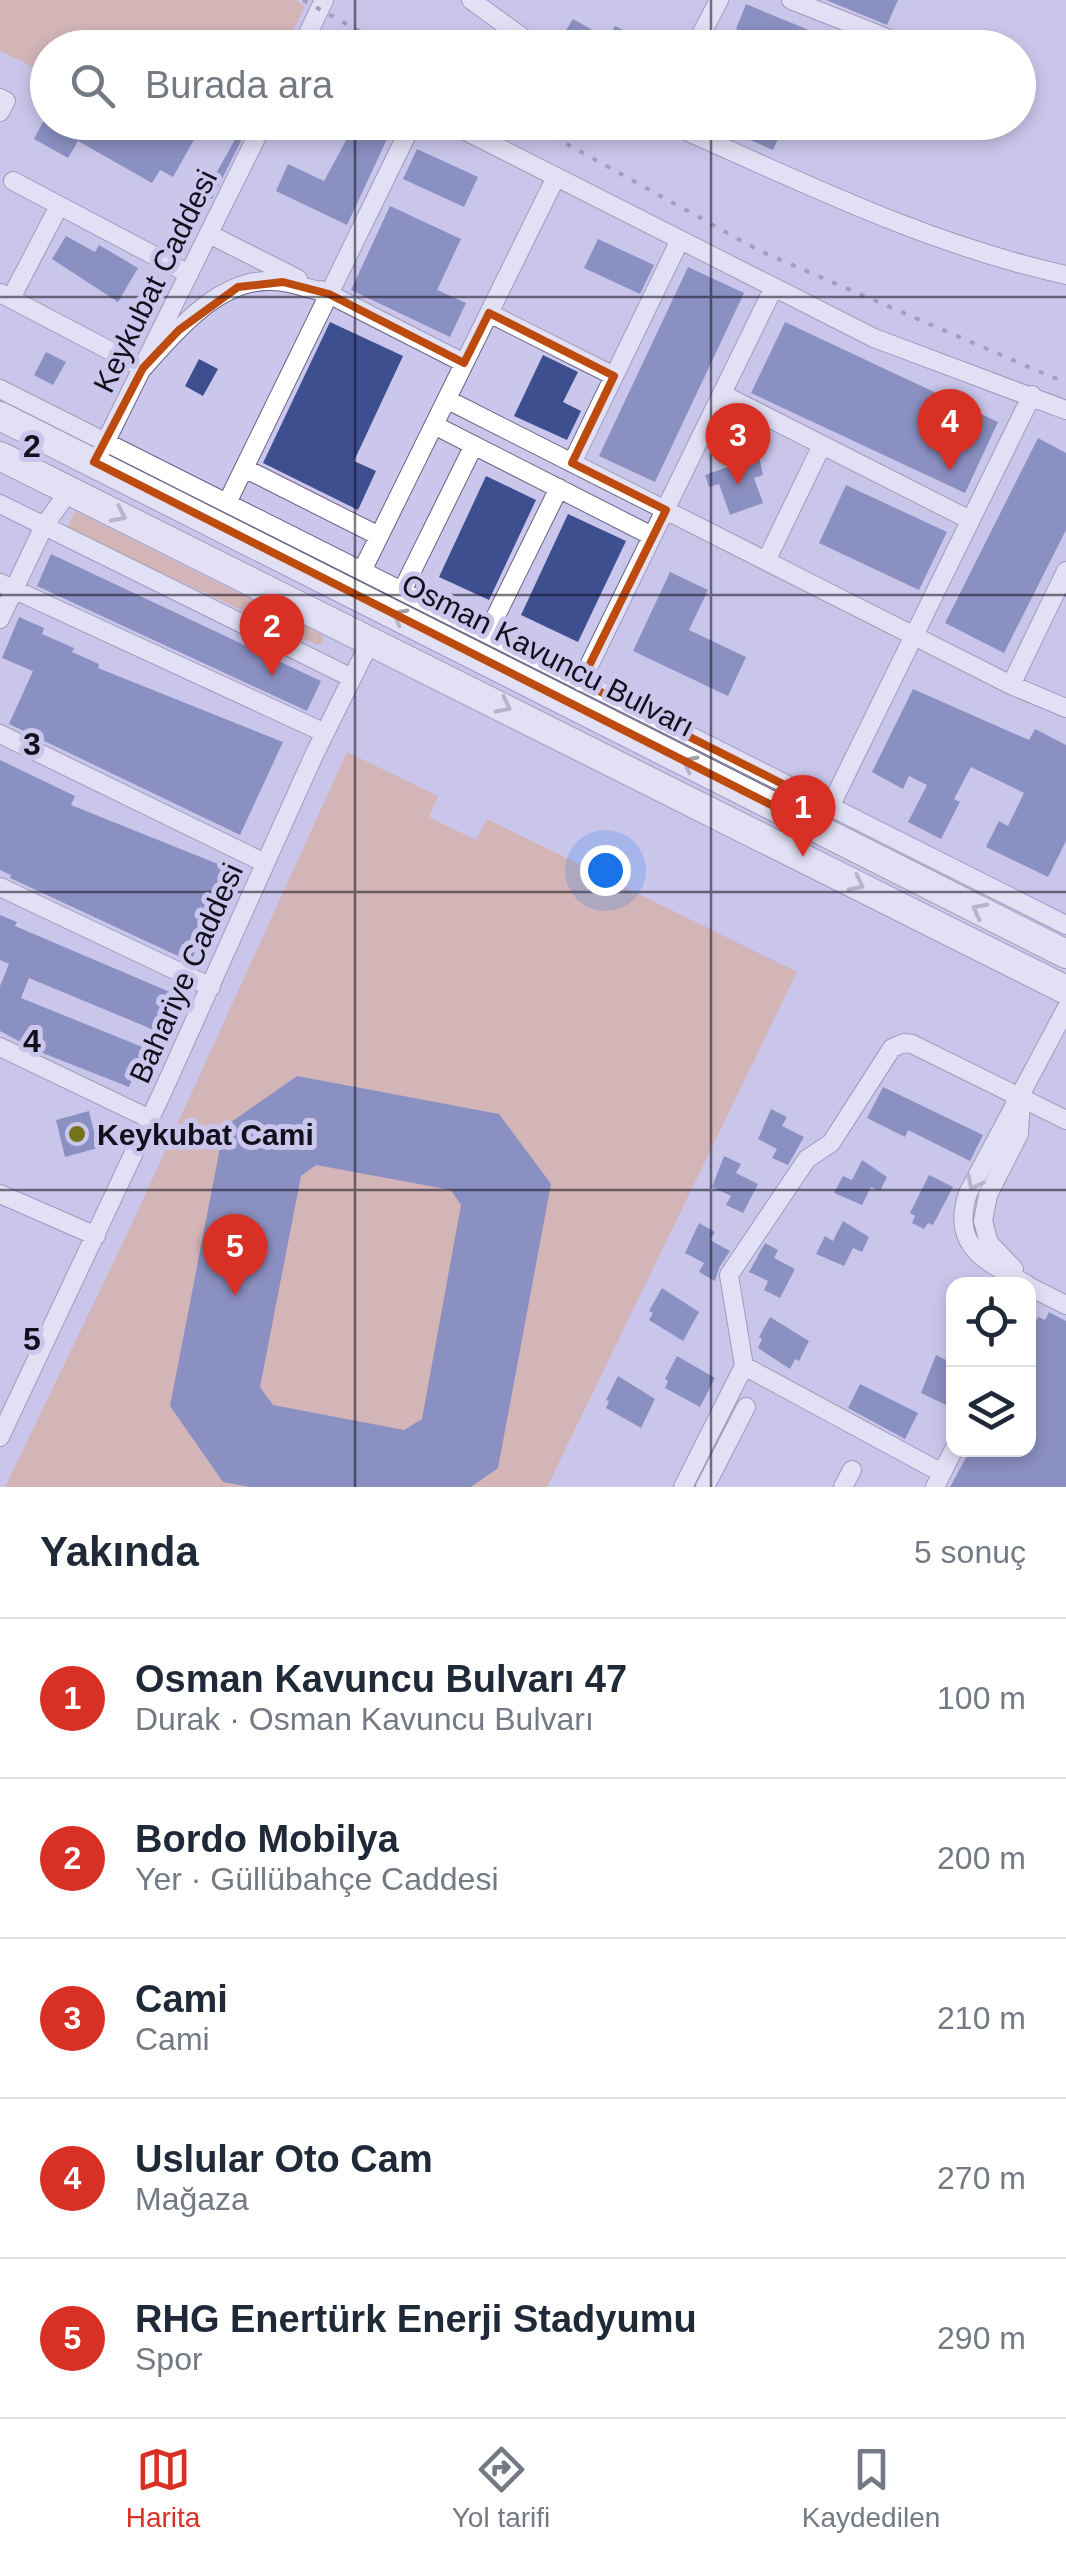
<!DOCTYPE html>
<html lang="tr">
<meta charset="utf-8">
<style>
:root{--surface:#fff;--page:#f2f2f3;--text:#1f2937;--muted:#747a83;--line:#e0e1e3;--accent:#d93025}
body{margin:0;font-family:Arial,sans-serif;background:var(--page);color:var(--text)}
.controls{position:absolute;right:30px;bottom:30px;display:grid;overflow:hidden;border-radius:20px;box-shadow:0 5px 15px #0003}
.controls button{width:90px;height:90px;display:grid;place-items:center;padding:0;border:0;border-bottom:2px solid var(--line);background:var(--surface);color:var(--text);font:50px sans-serif}
.you{position:absolute;left:605px;top:870px;width:35px;height:35px;margin:-25px;border:8px solid #fff;border-radius:50%;background:#1a73e8;box-shadow:0 0 0 15px #1a73e833}
.badge{display:grid;place-items:center;width:65px;height:65px;border-radius:50%;background:var(--accent);color:#fff;font-size:32px;font-weight:700}
.pin{position:absolute;translate:-50% -82px;filter:drop-shadow(0 2px 5px #0008)}
.pin::after{content:'';position:absolute;top:52px;width:35px;height:30px;background:inherit;clip-path:polygon(0 0,100% 0,50% 100%)}
.list{margin:0;padding:0;list-style:none}
h2{display:flex;justify-content:space-between;align-items:center;height:130px;margin:0;padding:0 40px;font-size:42px}
h2 small{font-size:32px;font-weight:400;color:var(--muted)}
.list li{display:grid;grid-template-columns:65px 1fr auto;gap:30px;align-items:center;box-sizing:border-box;height:160px;padding:0 40px;border-top:2px solid var(--line)}
.list b{display:block;font-size:38px;white-space:nowrap}
.list p{margin:0;font-size:32px;white-space:nowrap;color:var(--muted)}
.list em{font-size:32px;font-style:normal;color:var(--muted)}
.icon{flex:none;width:55px;height:55px;fill:none;stroke:currentColor;stroke-width:2;stroke-linecap:round;stroke-linejoin:round}
.map{position:relative;flex:none;width:1066px;height:1487px;overflow:hidden}
.search{position:absolute;background:var(--surface);box-shadow:0 5px 15px #0003;left:30px;right:30px;top:30px;height:110px;display:flex;align-items:center;gap:25px;box-sizing:border-box;padding:0 35px;border-radius:55px;color:var(--muted);font-size:38px}
.sheet{height:930px;background:var(--surface)}
nav{display:flex;justify-content:space-around;align-items:center;box-sizing:border-box;height:140px;border-top:2px solid var(--line);background:var(--surface);font-size:28px;color:var(--muted)}
nav a{display:grid;justify-items:center;gap:5px}
nav .on{color:var(--accent)}
.map>svg:first-child{display:block}
</style>
<div class="map">
<svg width="1066" height="1487" viewBox="0 0 1066 1487">
<rect width="100%" height="100%" fill="#cbc6eb"/>
<path fill="#de9d78" d="M0,0H295L305,6L285,47L48,48L47,74L0,51Z
M75,511L322,635L323,643L317,645L67,529Z
M347,752L438,796L429,817L476,840L487,819L797,972L547,1487H5L129,1230Z"/>
<path fill="#3e4f90" fill-rule="evenodd" d="M826,0H898L887,25Z
M746,4L823,36L849,48H780L736,29Z
M573,19L608,39L615,26L636,37L631,48H574L560,40Z
M43,122H204L173,177L160,170L152,183L78,141L68,158L34,139Z
M214,122L249,125L212,199L204,195L237,136Z
M356,122H395L347,225L276,191L288,164L324,181Z
M708,122H777L784,125L773,150Z
M417,149L478,177L464,207L403,179Z
M390,206L461,239L437,290L466,303L450,337L351,290Z
M66,236L95,252L99,245L138,268L118,302L52,259Z
M598,239L654,265L640,294L584,268Z
M688,267L744,293L655,482L599,456Z
M330,322L403,356L354,461L376,471L358,510L263,463Z
M785,322L998,422L965,493L751,393Z
M46,352L66,362L53,385L34,375Z
M543,355L578,372L563,402L581,411L567,440L514,416Z
M199,359L218,369L203,396L185,386Z
M1038,438L1066,453V530L1004,653L945,623Z
M759,456L763,475L754,478L763,503L730,515L719,484L709,487L705,475Z
M486,476L536,500L489,600L439,577Z
M846,485L947,532L919,590L819,543Z
M568,514L626,541L578,642L521,615Z
M51,554L321,681L307,711L37,586Z
M670,572L708,590L689,630L746,657L728,696L633,651Z
M19,617L44,628L42,634L74,648L72,652L99,664L98,668L283,742L240,835L9,724L33,671L2,658Z
M913,689L1029,740L1035,729L1066,745V841L1048,877L986,847L999,821L1008,826L1024,793L971,767L954,799L960,802L941,839L908,822L927,785L909,776L903,789L872,772Z
M0,760L75,796L71,805L228,868L191,962L10,878L11,875L0,870Z
M0,915L17,922L15,926L170,992L154,1030L29,978L21,998L145,1048L129,1087L35,1050L0,1031V986L9,964L0,960Z
M297,1076L499,1114L551,1184L498,1468L471,1487H250L223,1482L170,1406L224,1127ZM316,1165L451,1190L461,1205L422,1419L404,1430L273,1405L260,1387L301,1176Z
M883,1087L983,1135L970,1161L908,1130L905,1137L867,1118Z
M771,1109L787,1117L782,1126L804,1137L788,1165L772,1158L777,1149L758,1139Z
M89,1111L98,1148L65,1157L56,1120Z
M724,1156L741,1164L736,1173L758,1184L743,1213L726,1205L731,1196L712,1187Z
M862,1160L887,1177L880,1191L871,1187L862,1205L834,1193L843,1176L852,1180Z
M929,1175L953,1187L933,1225L928,1223L924,1229L912,1223L915,1216L910,1213Z
M843,1221L869,1237L862,1252L853,1248L844,1266L816,1254L825,1236L833,1241Z
M699,1223L715,1232L710,1240L730,1251L719,1268L715,1281L699,1272L704,1263L685,1253Z
M765,1243L778,1250L774,1258L795,1269L780,1298L764,1290L768,1281L749,1272Z
M662,1288L699,1312L683,1341L649,1320L653,1313L649,1311Z
M1049,1312L1066,1321V1487H950L970,1450H1028V1335L1038,1317L1045,1320Z
M770,1317L809,1341L799,1361L795,1359L790,1369L758,1348L762,1339L759,1337Z
M936,1355L954,1364V1396L948,1406L921,1393Z
M677,1356L715,1378L700,1407L665,1388L668,1381L665,1379Z
M618,1376L655,1399L641,1428L606,1408L609,1401L606,1400Z
M860,1384L918,1413L905,1439L848,1408Z"/>
<g fill="none" stroke-linecap="round" stroke-linejoin="round">
<g stroke="#696586" stroke-width="20">
<path id="minor" d="M471,0L537,48
M791,0L887,38
M301,48L324,0
M694,48L719,0
M0,98L6,101L0,112
M448,122L874,338L1066,410
M666,122C798,180 925,244 1066,275
M13,181L189,274
M209,234L298,279
M321,290L464,363
M0,293L143,368C174,333 217,281 268,281C288,280 309,289 329,294
M11,298L59,206
M489,313L614,376
M0,389L1066,925
M722,394L970,520
M448,400L1011,685L1066,708
M434,425L652,536
M102,449L264,122
M572,463L680,240
M244,468L379,536
M227,503L413,122
M0,504L352,678
M766,561L822,445
M362,571L556,177
M0,583L325,733
M402,591L474,445
M0,619L44,526L69,491
M487,634L559,488
M581,682L774,287
M1011,685L1066,571
M0,734L265,863
M825,817L1032,395
M0,887L211,987
M0,1047L150,1119
M0,1194L96,1236
M1014,1269L989,1243L983,1221L988,1195L1019,1134L1021,1099
M1026,1284C986,1261 950,1247 968,1193L1066,1009
M1028,1286L1066,1305
M744,1366L942,1473
M0,1437L163,1091L314,755L371,640
M683,1487L744,1366L729,1275L807,1159L831,1143L892,1048L904,1043L912,1044L1066,1120
M705,1487L746,1407
M843,1487L852,1470
M935,1487L954,1449"/>
</g>
<g stroke="#696586" stroke-width="30">
<path id="highway" d="M0,416L1066,954
M0,456L1066,990"/>
</g>
<use href="#minor" stroke="#fff" stroke-width="18"/>
<use href="#highway" stroke="#fff" stroke-width="28"/>
<path stroke="#726e88" stroke-width="4" stroke-dasharray="5 10" stroke-linecap="butt" d="M303,0L390,48
M527,122L760,251L1066,383"/>
</g>
<defs><path id="oneway-chevron" d="M-2-3.5L2.5 0L-2 3.5" fill="none" stroke-width="1.6" stroke-linecap="round" stroke-linejoin="round" transform="scale(2.5)"/></defs>
<g stroke="#a09fa5">
<use href="#oneway-chevron" transform="translate(119 515) rotate(26)"/>
<use href="#oneway-chevron" transform="translate(399 616) rotate(-153)"/>
<use href="#oneway-chevron" transform="translate(504 706) rotate(27)"/>
<use href="#oneway-chevron" transform="translate(689 763) rotate(-153)"/>
<use href="#oneway-chevron" transform="translate(857 884) rotate(27)"/>
<use href="#oneway-chevron" transform="translate(979 910) rotate(-153)"/>
<use href="#oneway-chevron" transform="translate(974 1183) rotate(116)"/>
</g>
<path d="M0 0H1066V1487H0ZM283,282L329,294L464,363L489,313L614,376L572,463L666,510L581,682L830,808L819,829L94,462L143,368L179,330L238,287Z" fill="#cbc6eb" fill-opacity=".55" fill-rule="evenodd"/>
<path fill="none" stroke="#bd4a0f" stroke-width="8" stroke-linejoin="round" d="M283,282L329,294L464,363L489,313L614,376L572,463L666,510L581,682L830,808L819,829L94,462L143,368L179,330L238,287Z"/>
<path fill="none" stroke="#12101d" stroke-width="2.5" stroke-opacity="0.55" d="M355,0V48M711,0V48M355,122V1487M711,122V1487M0,297H1066M0,595H1066M0,892H1066M0,1190H1066"/>
<circle fill="#73741b" stroke="#cbc6eb" stroke-width="4" cx="77" cy="1134" r="10"/>
<g text-anchor="middle" dominant-baseline="central" stroke-width="10" stroke-linejoin="round" paint-order="stroke">
<g font-size="30" fill="#12101d" stroke="#cbc6eb">
<text transform="translate(155 281) rotate(-64)">Keykubat Caddesi</text>
<text transform="translate(548 655) rotate(27)">Osman Kavuncu Bulvarı</text>
<text transform="translate(186 973) rotate(-66)">Bahariye Caddesi</text>
</g>
<g font-size="30" font-weight="bold" fill="#12101d" stroke="#cbc6eb" text-anchor="start">
<text x="97" y="1134">Keykubat Cami</text>
</g>
</g>
<g font-size="32" text-anchor="middle" font-weight="bold" fill="#12101d" stroke="#cbc6eb" stroke-width="10" stroke-linejoin="round" paint-order="stroke">
<text x="32" y="457">2</text>
<text x="32" y="755">3</text>
<text x="32" y="1052">4</text>
<text x="32" y="1350">5</text>
</g>
</svg>
<div class="controls">
<button><svg class="icon" aria-label="locate" viewBox="0 0 24 24"><circle cx="12" cy="12" r="6"/><path d="M12 2v4M12 18v4M2 12h4M18 12h4"/></svg></button>
<button><svg class="icon" aria-label="layers" viewBox="0 0 24 24"><path d="M12 4l9 5-9 5-9-5zM3 14l9 5 9-5"/></svg></button>
</div>
<div class="you"></div>
<div class="pin badge" style="left:803px;top:857px">1</div>
<div class="pin badge" style="left:272px;top:676px">2</div>
<div class="pin badge" style="left:738px;top:485px">3</div>
<div class="pin badge" style="left:950px;top:471px">4</div>
<div class="pin badge" style="left:235px;top:1296px">5</div>
<div class="search"><svg class="icon" aria-label="search" viewBox="0 0 24 24"><circle cx="10" cy="10" r="6"/><path d="M15 15l6 6"/></svg>Burada ara</div>
</div>
<section class="sheet">
<h2>Yakında<small>5 sonuç</small></h2>
<ul class="list">
<li><span class="badge">1</span><div><b>Osman Kavuncu Bulvarı 47</b><p>Durak · Osman Kavuncu Bulvarı</p></div><em>100 m</em></li>
<li><span class="badge">2</span><div><b>Bordo Mobilya</b><p>Yer · Güllübahçe Caddesi</p></div><em>200 m</em></li>
<li><span class="badge">3</span><div><b>Cami</b><p>Cami</p></div><em>210 m</em></li>
<li><span class="badge">4</span><div><b>Uslular Oto Cam</b><p>Mağaza</p></div><em>270 m</em></li>
<li><span class="badge">5</span><div><b>RHG Enertürk Enerji Stadyumu</b><p>Spor</p></div><em>290 m</em></li>
</ul>
</section>
<nav>
<a class="on"><svg class="icon" aria-label="map" viewBox="0 0 24 24"><path d="M3 6l6-2 6 2 6-2v14l-6 2-6-2-6 2zM9 4v14M15 6v14"/></svg>Harita</a>
<a><svg class="icon" aria-label="directions" viewBox="0 0 24 24"><path d="M12 3l9 9-9 9-9-9zM9 14v-3h6M13 9l2 2-2 2"/></svg>Yol tarifi</a>
<a><svg class="icon" aria-label="saved" viewBox="0 0 24 24"><path d="M7 4h10v16l-5-4-5 4z"/></svg>Kaydedilen</a>
</nav>
